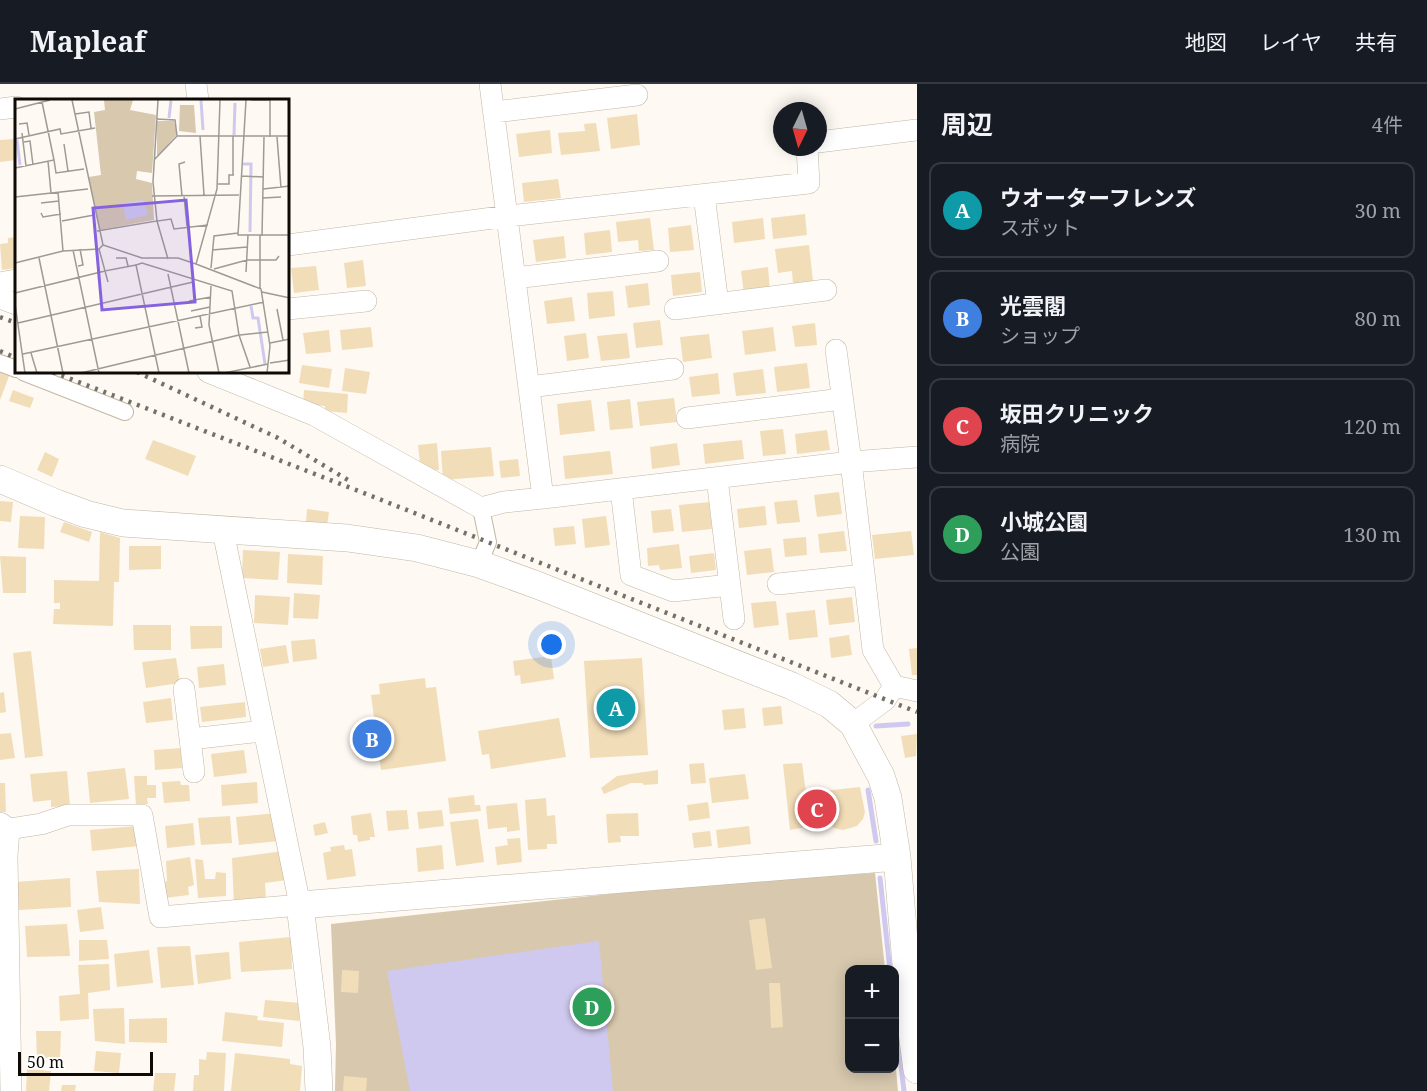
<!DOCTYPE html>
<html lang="ja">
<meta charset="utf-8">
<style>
:root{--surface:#171b24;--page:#242831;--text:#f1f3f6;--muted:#9ea1a6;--line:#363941;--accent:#7c3aed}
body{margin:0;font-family:"Noto Serif","Noto Sans JP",serif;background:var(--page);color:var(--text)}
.controls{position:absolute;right:18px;bottom:18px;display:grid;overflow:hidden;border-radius:12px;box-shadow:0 3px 15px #0003}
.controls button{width:54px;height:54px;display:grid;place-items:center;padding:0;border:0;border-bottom:2px solid var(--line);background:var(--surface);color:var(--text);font:30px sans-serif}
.compass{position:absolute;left:773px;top:18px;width:54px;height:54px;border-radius:50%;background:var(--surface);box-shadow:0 3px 15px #0003;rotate:185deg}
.scale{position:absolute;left:18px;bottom:15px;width:135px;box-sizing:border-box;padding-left:6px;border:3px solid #0e0b06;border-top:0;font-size:16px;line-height:21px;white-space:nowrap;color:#0e0b06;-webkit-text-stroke:4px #fff;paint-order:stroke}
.you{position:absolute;left:552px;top:561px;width:21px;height:21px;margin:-15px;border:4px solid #fff;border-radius:50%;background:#1a73e8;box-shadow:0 0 0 9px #1a73e833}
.badge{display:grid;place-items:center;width:39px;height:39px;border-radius:50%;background:var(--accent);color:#fff;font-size:20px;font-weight:700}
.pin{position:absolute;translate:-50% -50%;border:3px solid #fff;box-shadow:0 2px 6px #0006}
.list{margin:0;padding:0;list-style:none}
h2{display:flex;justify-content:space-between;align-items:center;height:78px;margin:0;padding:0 24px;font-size:26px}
h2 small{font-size:20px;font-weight:400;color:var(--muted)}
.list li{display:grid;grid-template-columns:39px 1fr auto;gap:18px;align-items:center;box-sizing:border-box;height:96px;margin:0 12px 12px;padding:0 12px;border:2px solid var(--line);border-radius:12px}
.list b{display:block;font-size:22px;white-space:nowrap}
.list p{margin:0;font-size:20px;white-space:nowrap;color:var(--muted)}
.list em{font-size:20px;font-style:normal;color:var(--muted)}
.map{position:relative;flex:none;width:917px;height:1007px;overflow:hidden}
header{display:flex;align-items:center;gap:36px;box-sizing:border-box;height:84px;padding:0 30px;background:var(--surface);border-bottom:2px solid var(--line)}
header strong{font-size:28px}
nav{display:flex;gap:33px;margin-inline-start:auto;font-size:21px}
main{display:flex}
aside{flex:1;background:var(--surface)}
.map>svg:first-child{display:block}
</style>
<header>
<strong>Mapleaf</strong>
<nav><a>地図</a><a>レイヤ</a><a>共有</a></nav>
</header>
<main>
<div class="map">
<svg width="917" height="1007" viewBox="0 0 917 1007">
<rect width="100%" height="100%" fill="#fef9f2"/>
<path fill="#d7c8ae" d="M875,789L885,885L850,886V984H894L895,974L898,1007H335L336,960L331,840L702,800Z"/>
<path fill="#d0c9ef" d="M599,857L613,1007H410L387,887Z"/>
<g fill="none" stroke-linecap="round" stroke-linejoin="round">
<path stroke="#d0c9ef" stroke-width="5" d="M876,642L908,640
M868,706L876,757
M880,794L890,886
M894,923L904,1007"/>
</g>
<path fill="#f2ddb9" d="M637,30L640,61L611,65L607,34Z
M596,39L600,67L561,71L558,49L585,47L584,40Z
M550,46L552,69L519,73L516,50Z
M14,55L16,76L0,78V56Z
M558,95L561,114L524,118L522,99Z
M805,130L807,151L773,155L771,134Z
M650,134L654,166L639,167L638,156L618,158L616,138Z
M763,134L765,155L734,159L732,138Z
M691,141L694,166L670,168L668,144Z
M610,146L612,168L586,171L584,149Z
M564,152L566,174L536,178L533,156Z
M16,153V184L2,186L0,160L8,159V154Z
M809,161L813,197L793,200L792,187L778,189L775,165Z
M363,176L366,202L347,204L344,179Z
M316,182L319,206L294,209L291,184Z
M768,183L770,207L744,210L741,187Z
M700,188L702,208L673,212L671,191Z
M648,199L650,221L628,224L625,202Z
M613,207L615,232L589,235L587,209Z
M572,213L575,237L547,240L544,217Z
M660,236L663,261L636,264L633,239Z
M815,239L817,261L795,263L792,242Z
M371,243L373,263L342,266L340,246Z
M773,243L776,267L745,271L742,247Z
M329,246L331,268L306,270L303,249Z
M586,249L589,274L567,277L564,252Z
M627,249L630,274L601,277L597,252Z
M709,250L712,274L683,278L680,253Z
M807,279L810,304L777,308L774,283Z
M302,281L332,285L329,304L299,299Z
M0,283L11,287L0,316Z
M345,284L370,288L366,310L342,307Z
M763,285L766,309L736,312L733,289Z
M718,289L720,310L692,313L689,293Z
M13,306L34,314L30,324L9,317Z
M304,306L348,310L347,329L325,327V322L303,320Z
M674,314L677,338L640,342L637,318Z
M630,315L633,344L610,346L607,318Z
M591,316L595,347L560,351L557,320Z
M783,345L786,370L763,372L760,347Z
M827,346L830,366L797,370L795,350Z
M153,356L196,372L188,392L145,375Z
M742,356L744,375L705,380L703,360Z
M437,359L439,386L421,388L418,361Z
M677,359L680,381L652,385L650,363Z
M491,363L494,392L443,396L441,367Z
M610,367L613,390L565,395L563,372Z
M45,368L59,375L52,393L37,386Z
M518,375L520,392L501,394L499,377Z
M839,408L842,430L817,433L814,411Z
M797,416L800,438L777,440L774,418Z
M0,417L13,418L11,438L0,437Z
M709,418L712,445L682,448L679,421Z
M765,422L767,441L739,444L737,425Z
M307,425L329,428L327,441L306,438Z
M671,425L674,447L653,449L651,427Z
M20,432L45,433L44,465L18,464Z
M606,432L610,461L585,464L582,435Z
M64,438L92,448L89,458L60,448Z
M574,442L576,460L555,462L553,444Z
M844,447L847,467L820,469L818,450Z
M911,447L914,471L875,475L872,451Z
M100,448L120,454L119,498H114L113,542L53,540L54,525H60V519H54V496L99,497Z
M806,453L807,471L785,473L783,455Z
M679,460L682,484L660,486L659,481L648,482L647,464Z
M129,462H161V485L129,486Z
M771,464L774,488L747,491L744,467Z
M243,466L280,468L278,496L242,494Z
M714,469L716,486L691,489L689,472Z
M288,470L323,472L322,501L287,499Z
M0,472L26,473V509H3Z
M294,509L320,511L318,535L293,534Z
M255,511L290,513L288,541L254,539Z
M852,513L855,538L829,541L826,516Z
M776,517L779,541L754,544L751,519Z
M815,526L818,553L789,556L786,529Z
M133,541H171V566H134Z
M190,542H222V564L191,565Z
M849,551L852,571L831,574L829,554Z
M315,555L317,575L293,578L291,557Z
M286,561L289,579L263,583L260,565Z
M917,564V591H912L909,565Z
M31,567L43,672L25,674L13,569Z
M551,572L554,595L521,600L520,591L515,592L513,577Z
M176,574L180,599L146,604L142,578Z
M642,574L648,671L590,674L584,577Z
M224,580L226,601L199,604L197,583Z
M425,594L426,604L436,603L446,677L381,686L371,611L380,610L379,600Z
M4,608L6,628L0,629V609Z
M171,614L173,636L146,639L143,618Z
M245,618L246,633L202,638L200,623Z
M781,622L783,640L764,642L762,624Z
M744,624L746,644L724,646L722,626Z
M559,634L566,673L491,685L489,670L482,671L478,647Z
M11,649L15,674L0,676V650Z
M917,650L916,672L905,674L901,652Z
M181,664L182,684L155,686L154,666Z
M244,666L247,689L214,693L211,670Z
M704,679L706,699L691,700L689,680Z
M802,679L806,709L860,703L865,728L863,735L857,742L843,746L834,744L827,738L811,740L810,742L790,746L783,680Z
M125,684L129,715L90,719L87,688Z
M658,686V700L644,701L642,699H631L604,710L601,704L617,692Z
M67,687L70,722L51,723V716L33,718L30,690Z
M745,690L749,715L712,719L709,694Z
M134,692H147V701H156V714H147L148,720L136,721Z
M180,697L181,701H189L190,717L164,719L162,698Z
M257,698L258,719L222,722L221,701Z
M0,699H5L6,728H0Z
M474,711L475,721H480L481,727L450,730L448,714Z
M546,714L547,732L555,731L557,760H547V765L528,766L525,716Z
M708,718L710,734L689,737L687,721Z
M517,719L520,746L507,748V743L488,745L486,722Z
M407,726L409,745L388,747L386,727Z
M442,726L444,742L419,745L417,728Z
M276,729L279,757L239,761L236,733Z
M371,729L375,753H370V756L358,758L357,751H353L351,732Z
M638,729L639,752H620L621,758L608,759L606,730Z
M230,732L232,759L201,761L198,734Z
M478,735L484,778L456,782L450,738Z
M325,738L328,749L315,752L313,741Z
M193,739L195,761L167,764L165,742Z
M137,742L139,762L92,767L90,746Z
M749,742L751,760L718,764L716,746Z
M710,747L712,762L694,764L692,749Z
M520,754L522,778L497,781L495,763L508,761L507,755Z
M344,761L345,766L352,765L356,792L327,796L323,769L331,767L330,763Z
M442,761L444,785L418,788L416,764Z
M283,767L287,796L265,799L266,815L234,820L232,774Z
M190,773L194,801L188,803L189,811L165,814L162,799L167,797L166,777Z
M195,775L203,776L205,795H215L216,788L226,789V812L198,814Z
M139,785L140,820L99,818L96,787Z
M70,794L71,823L19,826L16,798Z
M101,823L104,845L80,848L77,826Z
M765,834L772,884L756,886L749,836Z
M67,840L70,872L27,873L25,842Z
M291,853L292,885L241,888L239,858Z
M79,856H107L109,875L79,877Z
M190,862L194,901L161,904L157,863Z
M149,866L153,899L117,903L114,870Z
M229,868L231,895L198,900L195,871Z
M109,880L110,906L88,909L89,935L60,937L59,912L80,910L78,881Z
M342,886L359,887L358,909L341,908Z
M769,899H780L783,943L771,944Z
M265,916L300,919L299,937L263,933Z
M124,924L125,960L95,957L93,925Z
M225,928L258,932L257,936L284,939L282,963L222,957Z
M167,934V959L129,958V935Z
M36,947H61L60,974H37Z
M96,967L121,969L119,989L94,987Z
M207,968L226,969L224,1007H193L194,991H199V975L206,976Z
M235,969L290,975V980L302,982L300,1007H231Z
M27,985L51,987L49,1007H26Z
M155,989H176L174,1007H153Z
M344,992L367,994L366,1007H343Z
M62,1001H76L75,1007H61Z"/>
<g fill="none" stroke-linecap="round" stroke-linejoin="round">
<g stroke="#c1b7a5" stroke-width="18">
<path id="pedestrian" d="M0,279L16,285
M23,288L125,328
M479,480L488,458L481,424"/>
</g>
<g stroke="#c1b7a5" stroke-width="22">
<path id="minor" d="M196,0L198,16
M0,25L16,23
M494,28L637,11
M818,58L917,46
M704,111L718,220
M288,161L508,132L809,99L807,63
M515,194L658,177
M0,199L16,196
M0,214L16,220
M288,225L366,217
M675,225L826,206
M836,266L851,378L917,373
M208,288L314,331L481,424L504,418L543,414L490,0
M529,303L673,285
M687,334L842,315
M717,394L734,535
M621,405L631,491L673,507L730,501
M543,414L851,378L873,566L894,602
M778,500L864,491
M184,605L194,688
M853,640L885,616L894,602L917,607
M190,655L263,647
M0,739L9,745L41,740L68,731H142L160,833L300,821L223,447
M9,745L7,772L11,1007"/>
</g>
<g stroke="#c1b7a5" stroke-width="28">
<path id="tertiary" d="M0,395L56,419L86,430L123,439L347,454L417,464L479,480L537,501L792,602L829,620L853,640L881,692L888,714L897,773L911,940L917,986
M319,1007L317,963L300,821L897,773"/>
</g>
<use href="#pedestrian" stroke="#fff" stroke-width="16"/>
<use href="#minor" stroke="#fff" stroke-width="21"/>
<use href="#tertiary" stroke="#fff" stroke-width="27"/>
<path stroke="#74706a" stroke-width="4.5" stroke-dasharray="3 6" stroke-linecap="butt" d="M0,233L16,239
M0,267L16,274
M53,288L379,415L917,628
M137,288L278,354L348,396"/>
</g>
<g transform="translate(15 15)">
<rect width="274" height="274" fill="#fef9f2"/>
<path d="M89,1H118L115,11L141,16L137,74L122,72L121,80L137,84L139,121L84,131L74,78L86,76L79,13L90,11ZM165,6H179L181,34L164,32ZM142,22H159L162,35L142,58Z" fill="#d7c8ae"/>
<path d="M128,101L133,116L111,121L108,104Z" fill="#d0c9ef"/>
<path fill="none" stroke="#d0c9ef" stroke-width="3" d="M186,1L188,31M154,19L156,1M219,36L220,4M2,41L5,66M228,65H236L235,133M236,207L238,219H243L250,265"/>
<path fill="none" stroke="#9e9a94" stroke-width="1.5" d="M57,1L88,146L127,159H163L181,165M205,1L202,90L181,165L246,190L255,247L252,274M231,1L223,136H275M236,1H255M0,10L35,1M60,15L74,13L76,29M141,20L160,21L162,37M4,25L12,24L14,36M7,34L11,67M185,37L189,96M255,38V1M262,38L266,89M0,40L45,30L46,35L80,29M9,43L15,42L18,66M49,45L53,72M39,61L41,74L69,70M139,61L162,37H275M33,62L36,94M0,69L39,61L27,3M218,76V37M226,77L249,78M203,85H214V76H219M248,90L275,87M43,93L48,152M137,97L224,96M167,97L164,65L170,63M169,97L172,127M0,98L73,90M248,99L266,98M26,104L44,102M26,114L28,118L46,115M47,122L79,116M82,132L142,122L138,83L143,1M247,137L249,38M84,150L90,172L121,166M58,151L84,274M197,151L232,148M24,159L48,274M101,159H111L113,167M153,160L142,122L156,120L159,130L193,126M0,164L48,152L84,150L88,146M63,167L68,166L65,150M196,169L199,137L223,134M199,170L232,161H261L264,157M231,173L233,136M153,175L174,274M196,187L194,226L204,274M245,189V136M247,193L275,199M0,194L90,172L93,183M174,202L196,198M0,205L10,274M262,210L268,241M176,212L195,208M3,224L178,183M180,229L187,228L185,217M225,236L253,233M255,244L275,240M16,254L22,274M8,255L249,203M255,264L275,261M66,274L224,236M144,274L121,166L127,164L217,192L224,236L235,268M209,274L253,265"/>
<path fill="#8762dd" fill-opacity="0.15" stroke="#8762dd" stroke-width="3" d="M171,101L180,203L87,211L78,109Z"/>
<rect width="274" height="274" fill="none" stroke="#0e0b06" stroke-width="3"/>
</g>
</svg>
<div class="controls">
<button>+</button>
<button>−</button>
</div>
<svg class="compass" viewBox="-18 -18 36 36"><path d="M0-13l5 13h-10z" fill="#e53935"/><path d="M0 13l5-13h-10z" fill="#9ea1a6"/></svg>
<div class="scale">50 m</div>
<div class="you"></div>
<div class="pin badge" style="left:616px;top:624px;background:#0f9aa8">A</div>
<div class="pin badge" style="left:372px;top:655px;background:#3f7fe0">B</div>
<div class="pin badge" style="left:817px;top:725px;background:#e0444e">C</div>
<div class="pin badge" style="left:592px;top:923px;background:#2e9e5b">D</div>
</div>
<aside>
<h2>周辺<small>4件</small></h2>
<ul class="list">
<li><span class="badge" style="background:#0f9aa8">A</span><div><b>ウオーターフレンズ</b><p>スポット</p></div><em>30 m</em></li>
<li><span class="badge" style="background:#3f7fe0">B</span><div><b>光雲閣</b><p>ショップ</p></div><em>80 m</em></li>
<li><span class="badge" style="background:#e0444e">C</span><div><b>坂田クリニック</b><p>病院</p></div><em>120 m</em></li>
<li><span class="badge" style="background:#2e9e5b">D</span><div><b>小城公園</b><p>公園</p></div><em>130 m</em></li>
</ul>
</aside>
</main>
